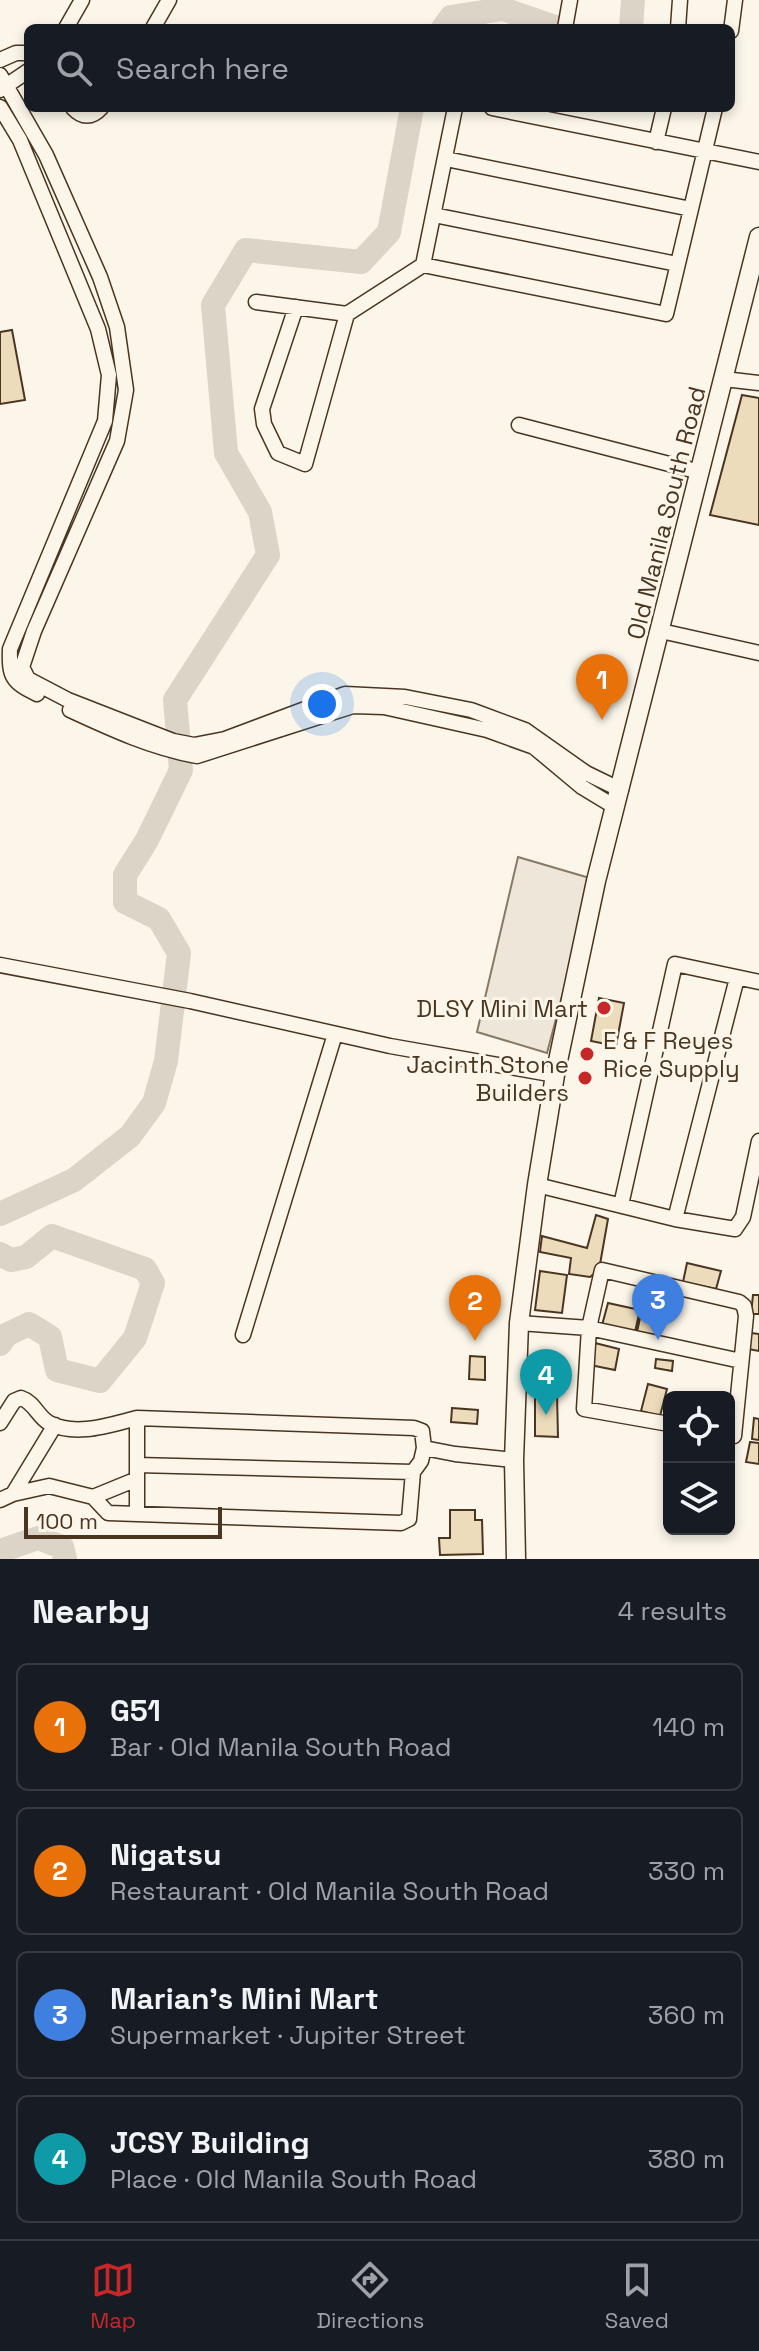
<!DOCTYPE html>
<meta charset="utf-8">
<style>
:root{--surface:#171b24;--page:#20242c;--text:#f1f3f6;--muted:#9ea1a6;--line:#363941;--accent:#c62828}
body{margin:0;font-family:"Space Grotesk",sans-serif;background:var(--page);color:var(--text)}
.controls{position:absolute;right:24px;bottom:24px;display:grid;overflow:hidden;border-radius:12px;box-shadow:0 4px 12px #0003}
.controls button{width:72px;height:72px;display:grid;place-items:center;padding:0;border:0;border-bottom:2px solid var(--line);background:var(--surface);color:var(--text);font:40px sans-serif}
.scale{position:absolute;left:24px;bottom:20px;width:198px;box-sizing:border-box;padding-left:8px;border:4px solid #4a3520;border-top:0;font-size:22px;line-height:28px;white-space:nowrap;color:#4a3520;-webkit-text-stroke:6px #fbf6e9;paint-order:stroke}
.you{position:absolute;left:322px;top:704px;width:28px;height:28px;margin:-20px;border:6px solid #fff;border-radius:50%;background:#1a73e8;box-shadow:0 0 0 12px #1a73e833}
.badge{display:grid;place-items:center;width:52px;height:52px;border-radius:50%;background:var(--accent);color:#fff;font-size:26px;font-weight:700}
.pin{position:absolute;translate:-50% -66px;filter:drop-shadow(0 2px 4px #0008)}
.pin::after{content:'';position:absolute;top:42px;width:28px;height:24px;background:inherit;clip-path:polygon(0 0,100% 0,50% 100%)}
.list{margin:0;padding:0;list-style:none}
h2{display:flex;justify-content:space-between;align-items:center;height:104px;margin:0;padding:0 32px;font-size:34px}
h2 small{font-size:26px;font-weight:400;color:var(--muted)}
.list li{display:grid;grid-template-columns:52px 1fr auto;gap:24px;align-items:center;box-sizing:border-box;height:128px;margin:0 16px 16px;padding:0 16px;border:2px solid var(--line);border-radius:12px}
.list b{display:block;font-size:30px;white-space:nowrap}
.list p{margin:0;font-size:26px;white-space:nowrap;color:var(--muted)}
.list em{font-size:26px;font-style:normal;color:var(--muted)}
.icon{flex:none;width:44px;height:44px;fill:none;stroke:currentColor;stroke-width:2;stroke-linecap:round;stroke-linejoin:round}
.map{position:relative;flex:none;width:759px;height:1559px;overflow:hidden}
.search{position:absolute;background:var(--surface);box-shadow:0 4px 12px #0003;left:24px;right:24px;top:24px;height:88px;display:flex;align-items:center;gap:20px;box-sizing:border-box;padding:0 28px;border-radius:12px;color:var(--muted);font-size:30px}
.sheet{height:680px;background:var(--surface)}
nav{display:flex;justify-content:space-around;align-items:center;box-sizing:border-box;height:112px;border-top:2px solid var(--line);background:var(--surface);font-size:22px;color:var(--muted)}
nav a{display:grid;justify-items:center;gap:4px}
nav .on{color:var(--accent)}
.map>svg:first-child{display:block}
</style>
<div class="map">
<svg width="759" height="1559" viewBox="0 0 759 1559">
<rect width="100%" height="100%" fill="#fbf6e9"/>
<path fill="#ede6d9" stroke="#887966" stroke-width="2" d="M518,857L593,879L547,1053L477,1032Z"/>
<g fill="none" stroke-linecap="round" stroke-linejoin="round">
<path stroke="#dcd4c6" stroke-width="24" d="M443,28L451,17L503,9L558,28
M631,28L633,0
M0,1214L74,1180L130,1136L154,1103L166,1061L179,953L159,919L125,902V875L147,840L181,770L175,700L268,555L260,512L226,453L213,305L246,250L361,262L389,232L412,108
M0,1254L11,1260L26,1257L52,1236L145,1269L153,1283L135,1338L100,1381L57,1370L50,1337L29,1324L6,1335L0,1344
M0,1551L38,1538L62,1547L65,1559"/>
</g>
<path fill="#ecdcbc" stroke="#4a3520" stroke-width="2" d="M12,330L25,400L0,404V332Z
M742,395L759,398V525L710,515Z
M599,998L624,1003L616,1046L591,1041Z
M596,1215L608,1219L599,1270L590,1277L569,1274L571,1258L540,1252L542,1236L587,1248Z
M687,1263L721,1271L716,1289L683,1282Z
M540,1271L567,1275L562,1313L535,1310Z
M753,1295H759V1314H751Z
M608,1303L640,1310L634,1336L601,1329Z
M642,1308L661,1313L654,1341L636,1337Z
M751,1333L759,1334V1351L748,1349Z
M595,1343L619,1349L615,1370L590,1365Z
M470,1356L485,1357V1380L469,1379Z
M656,1359L673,1361L672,1371L655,1368Z
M648,1384L667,1389L660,1416L641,1411Z
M535,1394H557L558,1437L535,1436Z
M452,1408L478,1410L477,1424L451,1422Z
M754,1418L759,1419V1440L752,1439Z
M750,1442L759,1443V1464L746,1462Z
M450,1510H475V1520H482L483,1554L440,1555L439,1538H450Z"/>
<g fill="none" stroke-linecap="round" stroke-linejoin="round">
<g stroke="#4a3520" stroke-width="17">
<path id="minor" d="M66,28L82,0
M153,28L169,0
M565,28L570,0
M678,28L680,0
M731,31L735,0
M0,60L16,53H28
M0,75L46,155L100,277L117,327L126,390L117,441L34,631L22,667L28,679L68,700L173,741L194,745L225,739L345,694L405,697L471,710L525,730L586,773L621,790
M0,90L28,71
M0,107L20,140L98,329L109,375L105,421L10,649C9,677 12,682 37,694
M73,108C82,118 92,118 101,108
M455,108L423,265L666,314L715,108
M492,108L759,162
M656,142L664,108
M446,159L691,209
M434,215L677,264
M256,302L347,314L423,265
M296,307L262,409L264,424L278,453L305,464L347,314
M724,379L759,383
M519,425L700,472
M661,631L759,653
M70,710C111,729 152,748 197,756L353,706L384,707L487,730L534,747L582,787L615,807
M0,965L190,1001L390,1046L555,1075
M537,1185L675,1219L735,1229L743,1217L759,1141
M621,1205L675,964L759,982
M675,1219L737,978
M519,1323L589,1328L741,1361
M243,1335L335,1034
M137,1418V1465L413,1472
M0,1423L14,1401L21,1398C34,1402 38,1417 49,1423C76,1437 109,1425 137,1418L414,1428L422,1431L424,1448L421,1461L413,1472L409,1519L401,1523L108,1513L93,1497L49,1486L13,1494L0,1500
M669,1424L584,1409L589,1328L602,1270L739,1302L744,1306L746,1316L734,1436L729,1435
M424,1448L455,1454L514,1460
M137,1465V1513
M13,1494L55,1425
M93,1497L137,1479"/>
</g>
<g stroke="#4a3520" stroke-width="21">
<path id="major" d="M516,1559L514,1460L519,1323L537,1185L555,1075L596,881L759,237"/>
</g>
<use href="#minor" stroke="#fbf6e9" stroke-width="14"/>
<use href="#major" stroke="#fbf6e9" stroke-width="18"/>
</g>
<g fill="#c62828" stroke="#fbf6e9" stroke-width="3">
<circle cx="604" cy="1008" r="8"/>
<circle cx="587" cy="1054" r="8"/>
<circle cx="585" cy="1078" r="8"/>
</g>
<g text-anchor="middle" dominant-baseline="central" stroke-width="6" stroke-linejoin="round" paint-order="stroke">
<g font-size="24" fill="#4a3520" stroke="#fbf6e9">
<text transform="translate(666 513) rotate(-76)">Old Manila South Road</text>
</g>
<g font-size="24" fill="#4a3520" stroke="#fbf6e9" text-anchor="end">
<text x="588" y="1008">DLSY Mini Mart</text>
<text x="603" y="1040" text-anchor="start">E &amp; F Reyes<tspan x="603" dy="28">Rice Supply</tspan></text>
<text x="569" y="1064">Jacinth Stone<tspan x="569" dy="28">Builders</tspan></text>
</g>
</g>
</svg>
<div class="controls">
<button><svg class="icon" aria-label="locate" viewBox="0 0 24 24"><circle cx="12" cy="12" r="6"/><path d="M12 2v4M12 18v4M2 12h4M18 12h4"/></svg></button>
<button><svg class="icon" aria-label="layers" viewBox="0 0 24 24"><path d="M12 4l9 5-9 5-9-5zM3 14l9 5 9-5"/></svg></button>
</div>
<div class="scale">100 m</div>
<div class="you"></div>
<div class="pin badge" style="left:602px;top:720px;background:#e8710a">1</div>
<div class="pin badge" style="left:475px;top:1341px;background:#e8710a">2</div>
<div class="pin badge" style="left:658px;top:1340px;background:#3f7fe0">3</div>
<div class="pin badge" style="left:546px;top:1415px;background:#0f9aa8">4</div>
<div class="search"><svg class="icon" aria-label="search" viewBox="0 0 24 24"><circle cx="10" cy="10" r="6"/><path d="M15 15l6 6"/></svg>Search here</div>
</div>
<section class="sheet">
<h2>Nearby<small>4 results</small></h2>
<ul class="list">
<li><span class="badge" style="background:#e8710a">1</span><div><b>G51</b><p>Bar · Old Manila South Road</p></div><em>140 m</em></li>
<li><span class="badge" style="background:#e8710a">2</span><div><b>Nigatsu</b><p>Restaurant · Old Manila South Road</p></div><em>330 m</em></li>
<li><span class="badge" style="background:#3f7fe0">3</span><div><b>Marian's Mini Mart</b><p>Supermarket · Jupiter Street</p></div><em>360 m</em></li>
<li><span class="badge" style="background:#0f9aa8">4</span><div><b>JCSY Building</b><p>Place · Old Manila South Road</p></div><em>380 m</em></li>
</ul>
</section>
<nav>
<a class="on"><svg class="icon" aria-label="map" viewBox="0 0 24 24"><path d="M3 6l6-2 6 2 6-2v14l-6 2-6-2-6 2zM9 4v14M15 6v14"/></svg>Map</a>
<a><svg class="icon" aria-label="directions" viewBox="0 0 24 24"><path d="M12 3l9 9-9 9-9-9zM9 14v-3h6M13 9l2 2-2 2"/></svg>Directions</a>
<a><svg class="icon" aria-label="saved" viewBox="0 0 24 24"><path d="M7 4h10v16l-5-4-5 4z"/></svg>Saved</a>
</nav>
